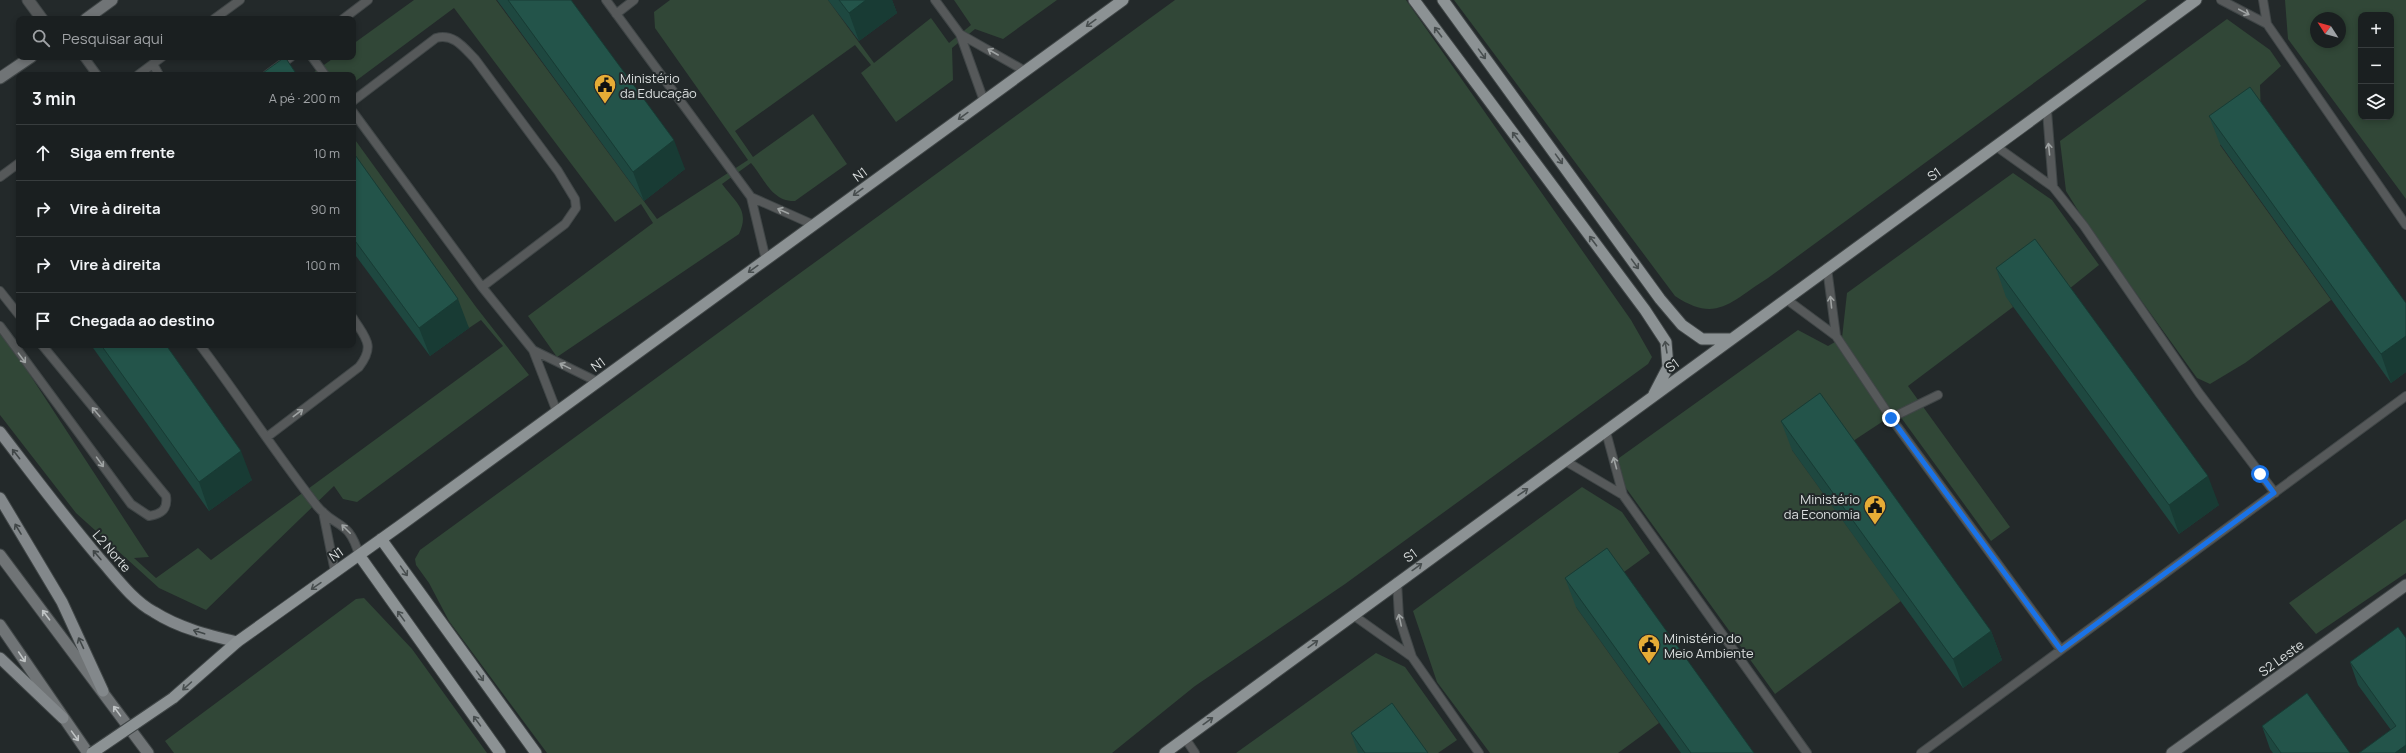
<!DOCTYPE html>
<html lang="pt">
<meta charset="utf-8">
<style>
:root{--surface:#1a1f20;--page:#272c2d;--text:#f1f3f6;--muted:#9fa2a5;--line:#383d3e}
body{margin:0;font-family:Manrope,sans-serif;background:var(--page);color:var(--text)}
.controls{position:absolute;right:12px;top:12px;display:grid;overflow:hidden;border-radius:8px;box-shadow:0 2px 6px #0003}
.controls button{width:36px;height:36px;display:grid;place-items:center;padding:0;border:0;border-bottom:1px solid var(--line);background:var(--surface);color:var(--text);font:20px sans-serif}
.compass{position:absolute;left:2310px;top:12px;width:36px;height:36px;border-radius:50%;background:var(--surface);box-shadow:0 2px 6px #0003;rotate:306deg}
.stop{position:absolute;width:12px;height:12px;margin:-9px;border:3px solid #1a73e8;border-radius:50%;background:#fff}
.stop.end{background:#1a73e8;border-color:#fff;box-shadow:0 1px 4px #0008}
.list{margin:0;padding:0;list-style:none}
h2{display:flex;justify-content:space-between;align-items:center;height:52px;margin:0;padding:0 16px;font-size:17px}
h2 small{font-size:13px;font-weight:400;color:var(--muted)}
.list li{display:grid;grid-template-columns:26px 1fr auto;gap:12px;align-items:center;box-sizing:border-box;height:56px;padding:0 16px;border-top:1px solid var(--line)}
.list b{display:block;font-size:15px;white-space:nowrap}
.list em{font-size:13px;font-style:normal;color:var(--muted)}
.icon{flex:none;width:22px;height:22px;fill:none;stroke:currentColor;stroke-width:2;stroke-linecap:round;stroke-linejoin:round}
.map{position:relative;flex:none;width:2406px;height:753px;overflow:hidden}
.search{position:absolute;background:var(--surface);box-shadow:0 2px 6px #0003;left:16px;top:16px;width:340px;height:44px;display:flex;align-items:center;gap:10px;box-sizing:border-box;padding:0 14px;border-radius:8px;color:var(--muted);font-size:15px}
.panel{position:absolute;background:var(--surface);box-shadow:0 2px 6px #0003;left:16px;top:72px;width:340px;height:276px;border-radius:8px}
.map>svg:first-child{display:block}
</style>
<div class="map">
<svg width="2406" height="753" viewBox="0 0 2406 753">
<rect width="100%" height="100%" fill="#23292a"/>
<path fill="#314737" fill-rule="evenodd" d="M414,0H496L657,219L748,160L655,28L654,12L670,0H828L874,63L931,18L949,43L971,25L954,0H1057L1003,39L975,29L952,48L953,80L896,122L861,73L871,65L855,45L735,131L753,157L813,114L847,164L795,201C772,202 764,178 751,163L722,184C736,203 750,210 739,234L557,357L528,316L653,223L641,204L615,222L454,8L353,83V75H310L335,57H353V44Z
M1175,0H1406L1631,320L1652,357L1648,364L1345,584L1195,686L1112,753H547L449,621L429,583L416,565L415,559L420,550Z
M1454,0H2147L1768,278C1731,301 1717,324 1675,296Z
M2285,0H2406V199L2288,39ZM2361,15H2391V117H2361ZM2316,18H2340V42H2316Z
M2227,19L2270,50L2281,66L2260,85L2261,116L2220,145L2331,300L2245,363L2210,384L2197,378L2087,225L2066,191L2060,141Z
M353,137L476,307L529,375L357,502L343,499L334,486L206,610L159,588L76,513L0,415V329L149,557L134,558L156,578L198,548L211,560L503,346L481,320L469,328L353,167Z
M2013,173L2052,200L2099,265L2064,293L2007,297L2013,307L1908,386L2010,527L1991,541L1897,412L1847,445L1792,450L1901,601L1775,694L1618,477L1619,458L1798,330L1828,346L1842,338L1847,293Z
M1582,487L1622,512L1650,553L1576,607L1659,723L1618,753H1490L1437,682L1413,611Z
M2406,519V573L2316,634L2289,603Z
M364,598L412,649L487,753H174L165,741L356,599Z
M1376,653L1405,667L1457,740L1438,753H1236Z"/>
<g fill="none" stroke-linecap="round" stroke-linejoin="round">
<g stroke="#404647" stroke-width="10">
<path id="service" d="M606,0L751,197L766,260
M935,0L960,34L984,101
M2221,0L2267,24
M2263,0L2267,24L2406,225
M616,14L634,0
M214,19L240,0
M343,19L368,0
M960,34L1025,71
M84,57L97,75
M312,57L325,75
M153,64L159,75
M138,75L162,57
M267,75L291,57
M353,101L436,38C454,33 464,48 475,59L558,171L575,199L576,208L565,224L482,287
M2047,111L2053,187
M353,112L482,287L533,350L557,412
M1997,147L2053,187L2084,226L2199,393L2275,493
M0,177L19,163
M751,197L814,225
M1827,268L1836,336
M0,291L19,315
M1786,299L1836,336L1891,418L2061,650
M0,326L131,504L149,516C162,514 168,509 166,496L42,345
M200,345C240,398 276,454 317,506C336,529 349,519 359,555
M533,350L598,382
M1891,418L1938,395
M1606,432L1623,495L1807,753
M267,437L359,367C376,345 365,338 353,318
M1567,462L1623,495
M323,512L335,572
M1397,582L1399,617L1412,657L1479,753
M1353,615L1412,657
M1185,738L1195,753
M1921,753L2406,396"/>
</g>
<g stroke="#404647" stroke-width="13">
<path id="tertiary" d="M28,0L42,19"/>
</g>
<g stroke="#404647" stroke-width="13">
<path id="secondary" d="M86,19L112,0
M0,78L31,57
M0,555L148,753
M0,625L88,753
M2172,753L2406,585"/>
</g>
<g stroke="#404647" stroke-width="13">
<path id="primary" d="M0,432C33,475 65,518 100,559C116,577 132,600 154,612C179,628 208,635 237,642
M0,498L62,602L103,691
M0,658L63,718"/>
</g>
<g stroke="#404647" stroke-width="13">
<path id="trunk" d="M1414,0L1645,310L1666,342L1668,367L1654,394
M1443,0L1660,299L1682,325L1702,339H1731
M381,539L536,753
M359,555L500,753
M173,698L237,642L401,525L1123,0
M1165,753L2196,0"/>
</g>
<use href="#service" stroke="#56595a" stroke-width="8"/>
<use href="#tertiary" stroke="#56595a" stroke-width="11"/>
<use href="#secondary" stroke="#707476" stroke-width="11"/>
<use href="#primary" stroke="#83888b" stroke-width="11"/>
<use href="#trunk" stroke="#8c9294" stroke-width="11"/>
<g stroke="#404647" stroke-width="13" stroke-linecap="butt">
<path id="trunk-bridge" d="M92,753L173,698"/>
</g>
<use href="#trunk-bridge" stroke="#8c9294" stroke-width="11"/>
</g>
<path fill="#1e4840" d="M497,0H571L685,169L644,201Z
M828,0H892L897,13L859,41Z
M2209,116L2406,303V372L2391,383L2220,144Z
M353,152L469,328L430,356L353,252Z
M1996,268L2219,505L2179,534L2006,297Z
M91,345H166L252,480L209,511Z
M1781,421L1991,631L2002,660L1963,688L1792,450Z
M1565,578L1754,753H1681L1576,607Z
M2406,638V753L2391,730L2358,685L2350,662Z
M2262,726L2350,753H2273L2270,749Z
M1351,733L1365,753H1358Z"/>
<path fill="#183b34" d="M866,0H892L897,13L859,41L849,13Z
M674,140L685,169L644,201L633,172Z
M458,299L469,328L430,356L419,328Z
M2406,336V372L2391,383L2381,354Z
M241,451L252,480L209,511L199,482Z
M2208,476L2219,505L2179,534L2169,505Z
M1991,631L2002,660L1963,688L1953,659Z
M2406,745V753H2395Z"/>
<path fill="#23544a" stroke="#183b34" d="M508,0H571L674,140L633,172Z
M839,0H866L849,13Z
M285,57L297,75H260Z
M2250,87L2406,303V336L2381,354L2209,116Z
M353,152L458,299L419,328L353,238Z
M2035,239L2208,476L2169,505L1996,268Z
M101,345H166L241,451L199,482Z
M1820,393L1991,631L1953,659L1781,421Z
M1607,548L1754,753H1691L1565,578Z
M2398,627L2406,638V745L2395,753H2359L2396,726L2350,662Z
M2307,693L2350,753H2281L2262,726Z
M1392,703L1428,753H1365L1351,733Z"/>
<defs><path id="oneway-shaft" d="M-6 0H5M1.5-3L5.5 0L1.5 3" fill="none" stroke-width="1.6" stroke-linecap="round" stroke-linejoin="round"/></defs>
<g stroke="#9fa3a3">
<use href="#oneway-shaft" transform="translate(2244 12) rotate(28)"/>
<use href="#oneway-shaft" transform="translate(993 52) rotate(-150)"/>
<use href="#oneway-shaft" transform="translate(2049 149) rotate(-96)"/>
<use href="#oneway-shaft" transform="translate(783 211) rotate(-156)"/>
<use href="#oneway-shaft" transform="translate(1831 302) rotate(-96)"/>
<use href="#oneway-shaft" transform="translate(22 358) rotate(53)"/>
<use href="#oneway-shaft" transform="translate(565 366) rotate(-154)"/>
<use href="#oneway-shaft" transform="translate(96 412) rotate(-130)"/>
<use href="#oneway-shaft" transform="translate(298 413) rotate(-37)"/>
<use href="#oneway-shaft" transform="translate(100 462) rotate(54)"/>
<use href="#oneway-shaft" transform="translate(1615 463) rotate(-105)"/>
<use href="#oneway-shaft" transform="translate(346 529) rotate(-135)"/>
<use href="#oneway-shaft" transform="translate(1400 620) rotate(-102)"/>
</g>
<g stroke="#484e4f">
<use href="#oneway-shaft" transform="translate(1091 23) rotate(144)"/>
<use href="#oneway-shaft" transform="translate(1438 32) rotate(-127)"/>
<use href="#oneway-shaft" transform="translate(1482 54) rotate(54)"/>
<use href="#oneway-shaft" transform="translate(963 116) rotate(144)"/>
<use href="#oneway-shaft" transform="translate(1516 137) rotate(-127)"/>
<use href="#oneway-shaft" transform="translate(1559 159) rotate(54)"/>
<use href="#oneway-shaft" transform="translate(858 192) rotate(144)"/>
<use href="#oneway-shaft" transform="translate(1593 241) rotate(-127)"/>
<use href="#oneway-shaft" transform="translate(1635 264) rotate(54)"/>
<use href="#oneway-shaft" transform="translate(753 269) rotate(144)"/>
<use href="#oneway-shaft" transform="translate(1666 347) rotate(-99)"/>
<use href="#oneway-shaft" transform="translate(1523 492) rotate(-35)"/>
<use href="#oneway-shaft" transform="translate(1417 567) rotate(-36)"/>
<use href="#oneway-shaft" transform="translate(404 571) rotate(55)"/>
<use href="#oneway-shaft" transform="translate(316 586) rotate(145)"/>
<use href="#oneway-shaft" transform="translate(401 616) rotate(-126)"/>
<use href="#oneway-shaft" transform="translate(1313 644) rotate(-36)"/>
<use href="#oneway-shaft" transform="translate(480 676) rotate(54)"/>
<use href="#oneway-shaft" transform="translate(187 686) rotate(138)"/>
<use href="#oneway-shaft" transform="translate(477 721) rotate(-126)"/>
<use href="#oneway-shaft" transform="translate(1208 721) rotate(-36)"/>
</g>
<g stroke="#404647">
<use href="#oneway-shaft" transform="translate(16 454) rotate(-128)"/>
<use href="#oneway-shaft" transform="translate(18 529) rotate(-121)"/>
<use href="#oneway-shaft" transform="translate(97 555) rotate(-131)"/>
<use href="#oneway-shaft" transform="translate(199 632) rotate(-162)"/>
<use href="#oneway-shaft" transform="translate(81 643) rotate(-115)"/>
</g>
<g stroke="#c0c4c5">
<use href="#oneway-shaft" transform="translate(46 615) rotate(-127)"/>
<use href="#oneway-shaft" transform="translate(22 657) rotate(56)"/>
<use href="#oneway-shaft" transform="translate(117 711) rotate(-126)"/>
<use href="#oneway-shaft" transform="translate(75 736) rotate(54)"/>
</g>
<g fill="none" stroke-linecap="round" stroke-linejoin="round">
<path stroke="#1a73e8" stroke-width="5" d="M1891,418L2061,650L2274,493L2260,474"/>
</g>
<defs>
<g id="civic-pin" transform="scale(1.15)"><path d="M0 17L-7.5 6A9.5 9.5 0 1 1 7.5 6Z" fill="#e6ac36" stroke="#23292a"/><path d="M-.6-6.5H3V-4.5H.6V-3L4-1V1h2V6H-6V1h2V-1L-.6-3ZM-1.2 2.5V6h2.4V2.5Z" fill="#111"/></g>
</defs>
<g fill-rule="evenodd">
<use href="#civic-pin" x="605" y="85"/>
<use href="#civic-pin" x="1875" y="506"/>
<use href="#civic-pin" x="1649" y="645"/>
</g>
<g text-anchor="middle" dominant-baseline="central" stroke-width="4" stroke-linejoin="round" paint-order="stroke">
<g font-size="13" fill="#dbdfdf" stroke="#23292a" text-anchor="start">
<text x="620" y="78">Ministério<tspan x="620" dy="15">da Educação</tspan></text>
<text x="1860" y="499" text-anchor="end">Ministério<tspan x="1860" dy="15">da Economia</tspan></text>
<text x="1664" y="638">Ministério do<tspan x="1664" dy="15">Meio Ambiente</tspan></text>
</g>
<g font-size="13" fill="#dbdfdf" stroke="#23292a">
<text transform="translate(860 174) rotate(-36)">N1</text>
<text transform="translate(1934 174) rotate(-35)">S1</text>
<text transform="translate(598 364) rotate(-36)">N1</text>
<text transform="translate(1672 365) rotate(-36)">S1</text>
<text transform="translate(112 551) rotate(49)">L2 Norte</text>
<text transform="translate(336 554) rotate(-35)">N1</text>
<text transform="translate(1410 555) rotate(-36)">S1</text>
<text transform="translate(2281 658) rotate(-36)">S2 Leste</text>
</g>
</g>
</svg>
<div class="controls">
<button>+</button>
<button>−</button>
<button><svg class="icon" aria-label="layers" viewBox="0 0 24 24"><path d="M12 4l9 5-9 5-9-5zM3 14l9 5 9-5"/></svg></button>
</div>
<svg class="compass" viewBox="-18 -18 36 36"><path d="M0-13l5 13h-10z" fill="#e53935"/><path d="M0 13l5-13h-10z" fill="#9fa2a5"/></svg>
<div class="stop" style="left:2260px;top:474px"></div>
<div class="stop end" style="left:1891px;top:418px"></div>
<div class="search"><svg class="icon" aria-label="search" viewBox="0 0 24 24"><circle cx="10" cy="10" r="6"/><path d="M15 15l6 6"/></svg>Pesquisar aqui</div>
<section class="panel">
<h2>3 min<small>A pé · 200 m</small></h2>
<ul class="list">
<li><svg class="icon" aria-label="ahead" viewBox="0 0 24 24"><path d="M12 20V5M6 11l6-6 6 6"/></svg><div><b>Siga em frente</b></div><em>10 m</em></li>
<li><svg class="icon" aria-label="right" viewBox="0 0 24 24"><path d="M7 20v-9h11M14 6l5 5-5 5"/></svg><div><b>Vire à direita</b></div><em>90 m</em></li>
<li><svg class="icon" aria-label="right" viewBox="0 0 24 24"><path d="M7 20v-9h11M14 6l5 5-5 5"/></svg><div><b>Vire à direita</b></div><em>100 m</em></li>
<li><svg class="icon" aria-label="arrive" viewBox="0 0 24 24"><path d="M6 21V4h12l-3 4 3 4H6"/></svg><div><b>Chegada ao destino</b></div></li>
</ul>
</section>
</div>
